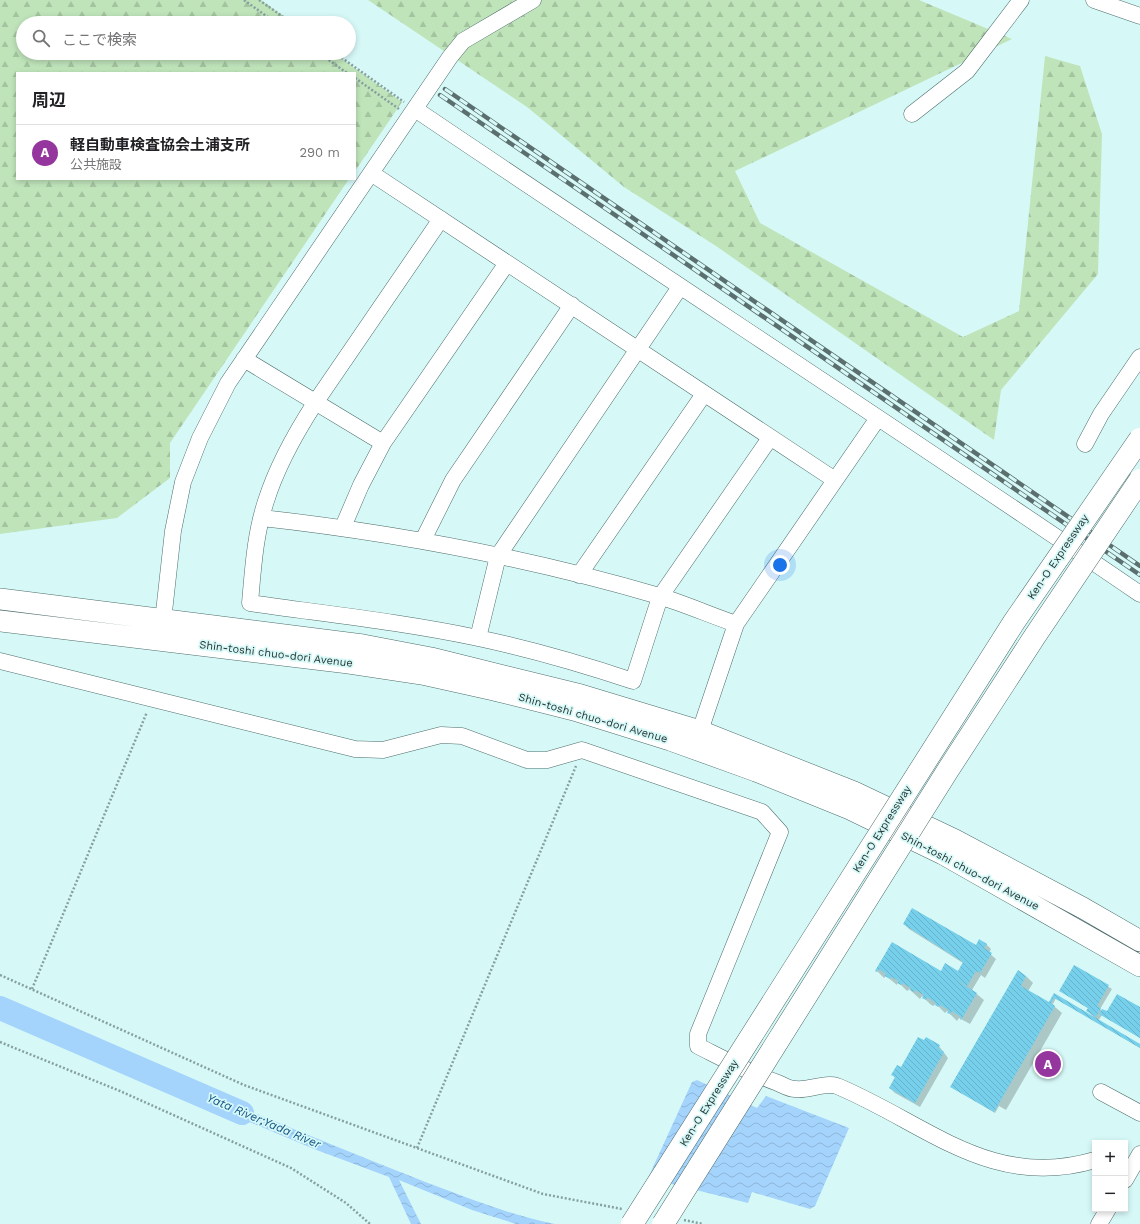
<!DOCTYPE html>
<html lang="ja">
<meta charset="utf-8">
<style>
:root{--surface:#fff;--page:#f2f2f2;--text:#202124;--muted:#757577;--line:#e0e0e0;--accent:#95369f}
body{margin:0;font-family:"Work Sans","Noto Sans JP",sans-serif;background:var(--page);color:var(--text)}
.controls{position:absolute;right:12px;bottom:12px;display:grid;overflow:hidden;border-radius:0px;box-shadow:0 2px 6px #0003}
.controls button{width:36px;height:36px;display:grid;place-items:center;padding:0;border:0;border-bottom:1px solid var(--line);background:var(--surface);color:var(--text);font:20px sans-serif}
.you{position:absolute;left:780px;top:565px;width:14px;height:14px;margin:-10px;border:3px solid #fff;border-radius:50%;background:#1a73e8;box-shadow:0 0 0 6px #1a73e833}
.badge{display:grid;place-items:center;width:26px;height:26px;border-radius:50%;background:var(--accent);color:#fff;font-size:13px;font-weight:700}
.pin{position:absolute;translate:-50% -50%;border:2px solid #fff;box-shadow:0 1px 4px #0006}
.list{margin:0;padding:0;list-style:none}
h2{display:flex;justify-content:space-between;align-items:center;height:52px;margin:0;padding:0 16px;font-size:17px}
h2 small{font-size:13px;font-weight:400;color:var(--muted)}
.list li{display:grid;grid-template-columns:26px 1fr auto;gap:12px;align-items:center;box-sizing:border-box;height:56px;padding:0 16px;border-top:1px solid var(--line)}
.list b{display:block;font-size:15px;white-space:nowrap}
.list p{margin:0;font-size:13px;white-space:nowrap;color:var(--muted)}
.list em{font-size:13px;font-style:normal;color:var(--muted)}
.icon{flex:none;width:22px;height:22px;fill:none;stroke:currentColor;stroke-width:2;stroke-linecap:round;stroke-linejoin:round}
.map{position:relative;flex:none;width:1140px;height:1224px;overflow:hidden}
.search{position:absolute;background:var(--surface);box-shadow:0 2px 6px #0003;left:16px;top:16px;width:340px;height:44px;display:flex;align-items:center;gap:10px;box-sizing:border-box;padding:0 14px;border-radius:22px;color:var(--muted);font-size:15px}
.panel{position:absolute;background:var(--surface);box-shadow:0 2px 6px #0003;left:16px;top:72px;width:340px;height:108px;border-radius:0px}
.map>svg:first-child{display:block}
</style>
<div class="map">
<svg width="1140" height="1224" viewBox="0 0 1140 1224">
<defs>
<pattern id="forest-firs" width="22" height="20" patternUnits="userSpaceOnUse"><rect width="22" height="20" fill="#bfe4ba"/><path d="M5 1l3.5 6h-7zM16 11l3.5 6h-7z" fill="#a4c4a0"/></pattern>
<pattern id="water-waves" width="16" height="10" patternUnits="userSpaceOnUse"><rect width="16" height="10" fill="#a4d3fc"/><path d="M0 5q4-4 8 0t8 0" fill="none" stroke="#8db6d9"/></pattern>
<pattern id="building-back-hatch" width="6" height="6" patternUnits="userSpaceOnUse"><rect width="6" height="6" fill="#76d0eb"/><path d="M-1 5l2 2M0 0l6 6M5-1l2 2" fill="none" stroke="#66b3ca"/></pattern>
</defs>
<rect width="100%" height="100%" fill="#d6f9f8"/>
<path fill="url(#forest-firs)" d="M0,0H261L293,23H23V53H334L402,102L355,171V73H17V179H349L170,443V478L117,518L0,534Z
M368,0H919L1012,39L735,171L760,223L963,337L1019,311L1045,56L1080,66L1102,134L1098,274L1001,390L994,440L716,246L624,187L527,107Z"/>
<path fill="url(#water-waves)" d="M697,1080L757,1108L766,1096L849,1128L815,1206L810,1209L752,1192L748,1203L648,1178L692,1082Z
M213,1096C284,1125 356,1155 428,1183C469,1198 512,1216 555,1224H516L472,1210L399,1180L421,1224H411L389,1177L314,1149L209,1105Z"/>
<path fill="#0003" d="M904,924L976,946L986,944L991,949L989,953L996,959L985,978L981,975L972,990L984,1000L970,1024L959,1018L957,1021L947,1011L945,1013L936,1004L933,1006L930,1004L922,996L920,999L909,989L908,991L906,990L898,982L897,985L886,976L884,978L876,970L892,943L941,972L958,973L963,963L909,929Z
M1075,966L1112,989L1100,1009L1102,1011L1107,1012L1140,1009V1038L1102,1015L1098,1021L1140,1045V1048L1056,998L1053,1004L1050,1002L1054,995L1094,1017L1088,1011L1089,1009L1060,991Z
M1026,976L1033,983L1028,991L1055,1007L1062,1013L1006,1110L999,1106L995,1113L953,1088Z
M939,1046L948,1058L920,1107L895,1093L890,1088L895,1078L893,1075Z"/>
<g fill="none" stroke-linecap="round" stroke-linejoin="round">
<path stroke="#a4d3fc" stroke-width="24" d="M0,1008L242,1113"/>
</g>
<path fill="url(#building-back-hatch)" d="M912,908L976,945L979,939L987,944L984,948L992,953L980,973L976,971L967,986L953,978L977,993L961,1020L960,1019L961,1017L952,1011L950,1014L947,1013L949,1010L940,1005L938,1007L935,1005L936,1003L927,997L926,1000L922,998L924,995L915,990L913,992L910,990L911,988L902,983L901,985L897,983L899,981L891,977L890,979L885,976L886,974L879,969L877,972L875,971L892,942L941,971L945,963L958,971L963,962L903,924Z
M1074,965L1109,985L1097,1006L1101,1008L1096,1017L1086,1011L1088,1008L1059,991Z
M1018,970L1026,976L1021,986L1049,1002L1054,993L1140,1044V1048L1054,998L1051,1003L1055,1006L994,1112L950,1087Z
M1117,994L1140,1007V1038L1099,1014L1102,1009L1107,1011Z
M918,1037L924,1040L926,1037L940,1045L938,1048L944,1052L915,1103L889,1088L895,1077L891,1075L897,1065L901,1067Z"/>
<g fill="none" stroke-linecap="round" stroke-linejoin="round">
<g stroke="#4d6d6c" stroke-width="17">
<path id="minor" d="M1094,0L1140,16
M415,109C656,272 900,430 1140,594
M912,114L967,71L1021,0
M371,173L835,480
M441,219L315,403C295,434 277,466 266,501C255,534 253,569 250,603C326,614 402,622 478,638C530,649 582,664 633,681L660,597L770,438
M244,359L383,443
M1085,444L1101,414L1140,357
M262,518C396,533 529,558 659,596C685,604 710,615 736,624
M343,527L361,485L383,443L507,263
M423,540L453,480L572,305
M579,575L704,394
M162,630L173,531L183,482L200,438L228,383L450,57L463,41L533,0
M478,638L498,556L680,287
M0,661L355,749L383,750L441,735L462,736L527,760H547L582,750L762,812L780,832L698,1034V1046C724,1059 750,1073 778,1083C783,1085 789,1089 795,1089C808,1091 825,1082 837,1086C926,1123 991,1191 1095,1160
M700,731L736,624L878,418
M1101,1092L1140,1113
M1125,1180L1140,1154
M1099,1224L1108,1209"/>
</g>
<g stroke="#4d6d6c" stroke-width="22">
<path id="major" d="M0,599L363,645L431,658L581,695L700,731L854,792L955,840L1083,908L1140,941
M0,621L349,663L422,674L494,690L574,710L670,740L756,771L850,809L943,854L1140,966"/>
</g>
<path stroke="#869f9f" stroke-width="2.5" stroke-dasharray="2 2" stroke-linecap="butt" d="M244,0L276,23
M259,0L292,23
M319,53L347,73
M335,53L404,102
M355,78L399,109
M0,975L244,1085L543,1194L622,1209
M32,989L147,712
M0,1042L120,1091L291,1168L346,1203L370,1224
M417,1148L576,766
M684,1220L703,1224"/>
<use href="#minor" stroke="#fff" stroke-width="16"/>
<use href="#major" stroke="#fff" stroke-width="21"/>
<g stroke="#5b6f6f" stroke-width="4.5">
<path id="rail" d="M445,89L1140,566
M440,95L1140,575"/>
</g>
<use href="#rail" stroke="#d6f9f8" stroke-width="3" stroke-dasharray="9" stroke-linecap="butt"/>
<g stroke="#4d6d6c" stroke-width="23" stroke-linecap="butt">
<path id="highway-bridge" d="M632,1224L1014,622L1140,439
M663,1224L948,770L1035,636L1140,480"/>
</g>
<use href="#highway-bridge" stroke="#fff" stroke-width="22"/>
</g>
<g text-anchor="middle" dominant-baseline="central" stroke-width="3.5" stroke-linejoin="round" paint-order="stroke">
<g font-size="11" fill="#273535" stroke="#d6f9f8">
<text transform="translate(1058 557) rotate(-56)">Ken-O Expressway</text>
<text transform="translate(276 654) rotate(7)">Shin-toshi chuo-dori Avenue</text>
<text transform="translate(593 718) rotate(16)">Shin-toshi chuo-dori Avenue</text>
<text transform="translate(882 829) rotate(-58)">Ken-O Expressway</text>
<text transform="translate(970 871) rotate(28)">Shin-toshi chuo-dori Avenue</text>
<text transform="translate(709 1103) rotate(-58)">Ken-O Expressway</text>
</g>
<g font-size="12" font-style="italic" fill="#135483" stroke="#d6f9f8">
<text transform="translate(264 1121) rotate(23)">Yata River;Yada River</text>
</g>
</g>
</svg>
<div class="controls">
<button>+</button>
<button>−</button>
</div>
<div class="you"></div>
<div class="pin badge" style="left:1048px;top:1064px">A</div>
<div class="search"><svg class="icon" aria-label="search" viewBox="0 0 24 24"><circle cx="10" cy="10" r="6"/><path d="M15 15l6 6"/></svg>ここで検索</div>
<section class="panel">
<h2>周辺<small></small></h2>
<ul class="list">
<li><span class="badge">A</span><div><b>軽自動車検査協会土浦支所</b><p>公共施設</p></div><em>290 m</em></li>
</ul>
</section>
</div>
